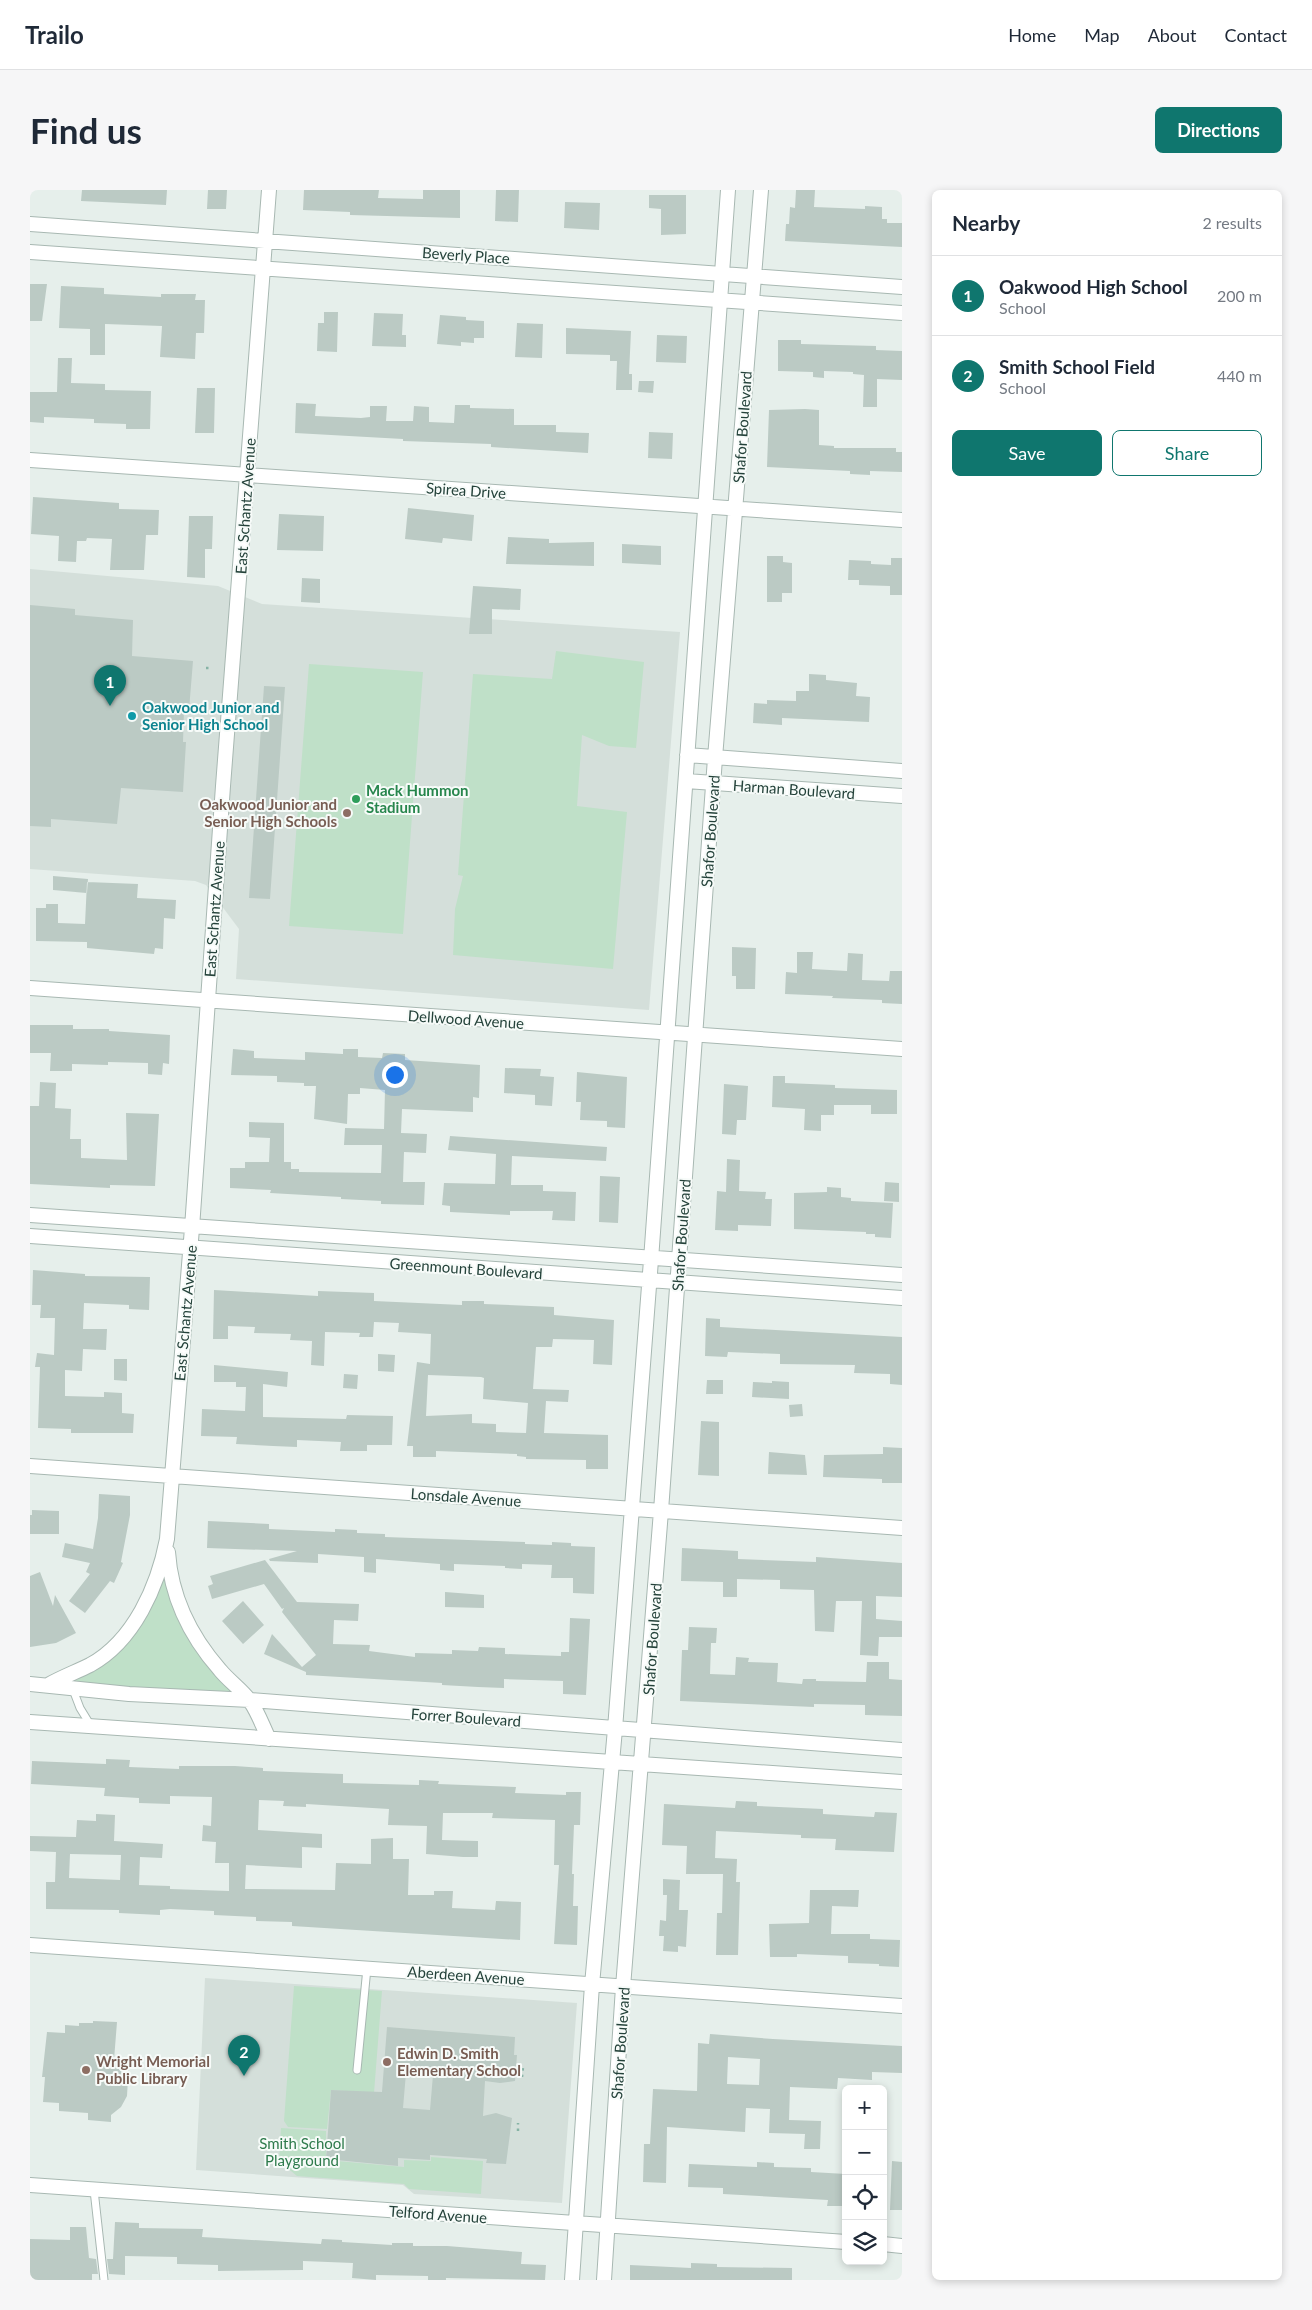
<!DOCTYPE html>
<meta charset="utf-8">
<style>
:root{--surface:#fff;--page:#f6f6f7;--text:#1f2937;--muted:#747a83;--line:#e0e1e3;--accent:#0f766e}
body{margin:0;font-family:Lato,sans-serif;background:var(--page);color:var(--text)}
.controls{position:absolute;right:15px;bottom:15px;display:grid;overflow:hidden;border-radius:8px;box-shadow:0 2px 8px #0003}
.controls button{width:45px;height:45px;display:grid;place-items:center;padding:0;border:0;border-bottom:1px solid var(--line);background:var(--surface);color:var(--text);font:25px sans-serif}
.you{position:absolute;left:364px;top:884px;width:18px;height:18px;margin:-12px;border:4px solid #fff;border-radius:50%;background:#1a73e8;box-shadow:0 0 0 8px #1a73e833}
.badge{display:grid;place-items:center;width:32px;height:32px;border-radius:50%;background:var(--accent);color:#fff;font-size:16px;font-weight:700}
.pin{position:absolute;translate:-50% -41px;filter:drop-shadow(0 1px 2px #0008)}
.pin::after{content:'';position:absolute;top:26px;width:18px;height:15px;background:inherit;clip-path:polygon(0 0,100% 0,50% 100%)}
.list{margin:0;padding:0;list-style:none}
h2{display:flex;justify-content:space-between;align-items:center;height:65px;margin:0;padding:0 20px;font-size:21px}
h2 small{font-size:16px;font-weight:400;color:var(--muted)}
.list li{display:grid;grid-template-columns:32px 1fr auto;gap:15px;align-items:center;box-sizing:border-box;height:80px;padding:0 20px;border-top:1px solid var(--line)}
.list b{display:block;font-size:19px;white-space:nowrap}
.list p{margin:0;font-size:16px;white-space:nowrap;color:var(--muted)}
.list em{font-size:16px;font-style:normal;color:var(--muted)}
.actions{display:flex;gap:10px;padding:15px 20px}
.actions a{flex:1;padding:11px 0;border:1px solid var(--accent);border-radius:8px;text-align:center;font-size:18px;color:var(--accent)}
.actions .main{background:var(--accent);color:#fff}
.icon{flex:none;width:28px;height:28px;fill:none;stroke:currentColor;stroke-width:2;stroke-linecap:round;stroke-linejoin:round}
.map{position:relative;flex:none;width:872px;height:2090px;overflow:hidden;border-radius:8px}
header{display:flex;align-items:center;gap:30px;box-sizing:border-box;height:70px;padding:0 25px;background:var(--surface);border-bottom:1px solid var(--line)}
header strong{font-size:24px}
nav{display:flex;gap:28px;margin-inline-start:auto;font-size:18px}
.intro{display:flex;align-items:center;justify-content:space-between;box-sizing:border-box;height:120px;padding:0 30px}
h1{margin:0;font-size:35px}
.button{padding:12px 22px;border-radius:8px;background:var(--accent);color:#fff;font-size:18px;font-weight:700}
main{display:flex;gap:30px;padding:0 30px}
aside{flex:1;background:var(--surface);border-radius:8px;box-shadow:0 2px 8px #0003}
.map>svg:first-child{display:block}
</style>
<header>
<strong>Trailo</strong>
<nav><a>Home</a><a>Map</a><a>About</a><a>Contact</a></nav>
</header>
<div class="intro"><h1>Find us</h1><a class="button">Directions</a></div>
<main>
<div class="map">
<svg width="872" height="2090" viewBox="0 0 872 2090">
<rect width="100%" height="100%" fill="#e6efeb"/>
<path fill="#d4dfda" d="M0,379L188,396L232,414L650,442L619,820L206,789L209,739L176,695L165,691L0,679Z
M175,1788L547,1813L532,2013L384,2004L373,1995L166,1980Z"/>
<path fill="#bfe0c8" d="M526,461L614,472L606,558L579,556L552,545L547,616L597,622L583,779L423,765L425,719L433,686L428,685L443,484L522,489Z
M279,474L393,482L373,744L259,736Z
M131,1377L161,1441L220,1510L42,1497L41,1482L93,1446Z
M264,1796L352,1801L344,1903L301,1900L297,1939L258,1937L254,1931Z
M251,1938L296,1941V1970L374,1977V1970L401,1971V1967L453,1971L451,2004L379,1999L374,1994L267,1986L249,1971Z"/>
<path fill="#bbcac4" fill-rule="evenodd" d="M52,0H137L136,15L51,11Z
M178,0H197L196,19H177Z
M274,0H349L348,8L393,9V0H430V28L320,25V22L273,20Z
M466,0H489L488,32L465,31Z
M766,0H785L784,17L835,19V16L852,17V29H857V33H872V57L755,51L756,34H759L760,17L765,18Z
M619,5H656V44L631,45V19L619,18Z
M535,12L570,13L569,40L534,38Z
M0,94H17L12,131H0Z
M31,96L74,98V104L131,107V104H166L165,110H175L174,143H166L165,169L130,167L132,136L75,134V165H60V139L29,138Z
M294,122H308L307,162L287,161L288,133H294Z
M344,123L373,124L372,145H376V157L342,156Z
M410,125L436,127V130L454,131V148H444V153L431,152V156L407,154Z
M487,133L513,134L512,168L485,167Z
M536,138L601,141L599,184H602V200H586L587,171H580V165L536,164Z
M627,145L657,146L656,173L626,172Z
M748,150H771V154L846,156V160L872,161V190L847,189V217H833L834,185L823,184V182L794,181V188L783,187V182L748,181Z
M28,168H42L41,193L75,194V200L121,201L120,239H96V234L64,233V229L14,227V233L0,232V202H27Z
M609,191H624L623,203L608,202Z
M167,198H185L184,243H165Z
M266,213L286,214L285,226L331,228L340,227V216H357L356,231H383L384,216L399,217V232L424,233L425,215H440V218L484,219V235H526V242L559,243L558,263L461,257V254L373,251V249L265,243Z
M775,219L789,220V255L804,256V258H866V262H872V282L840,281V285L820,284V281L737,277L739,220Z
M619,242L643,243L642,269L618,268Z
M3,307L89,313V319L129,320L128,345H116L114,380H80L82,349L57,348L56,351H47L46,372L28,371L29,346L1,344Z
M378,318L444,325L442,351L413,348L412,353L375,349Z
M249,324L294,326L293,361L247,360Z
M159,326H183L182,359H175V388L157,387Z
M478,347L519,349V353L564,352V376L476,374Z
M592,354L631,356V375L592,373Z
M737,366H753V372L762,373V403H752V412H737Z
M861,368H872V405H860V396L829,395V390H818L819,370L841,371V374L861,375Z
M272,388L290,389V413L271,412Z
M443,396L491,399L490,420L462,419V444H439Z
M0,415L45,419V425L103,430L102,466L163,471L159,520H154L153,552H156L153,602L91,598L87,634L21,629V637L0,636Z
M779,484L796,485V490L827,493L826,506L840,507L839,532L752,528V535L723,533L724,513L737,514V510L766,511V501H779Z
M234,496L255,497L240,709L219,708Z
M23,686L58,689L57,703L23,700Z
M57,692L108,694L107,708L146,710L145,729L134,728L133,759L125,758L124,764L113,763L57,758V752L6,751V718H16V714H28V733L55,734Z
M702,757L726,758L725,799H706V786H702Z
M767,762H783L782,779L817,781L818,763L833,764L832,790L859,791L860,781H872V814L852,813V810L802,808L803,806L755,804L756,782L767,783Z
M0,835H43V839H79V841L140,845L139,874L133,873L132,885L118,884V873L78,872V875L42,874V881H20L21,863H0Z
M203,859L224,861V868L275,870V862L313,864V859H328V867L352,868L353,863L375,864V870L450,875L449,908L443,907V922L372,919L371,943L397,944L396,963L374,962L373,992H395L394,1015L351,1014V1011L311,1009V1007L240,1003L241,1000L200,998V978H215V972H239L240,948L219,947V932L254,933V972H261V979H269V982L351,983L352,955H314L315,938L354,939L355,900L330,898V904H318L317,934L284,929L286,896H274V893L247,892V886L201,885Z
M475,878L511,879L510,886L524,887L522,916L505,915V905L474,903Z
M547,882L597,887L595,938L577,937V931L550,930L551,912H546Z
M743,886H755V893L805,895V898L867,900V924H841V915H804V925H791V941L774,940L775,919L742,917Z
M10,892L26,893L25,918L41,919L40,949H51V968L97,970L96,923L129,924L125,996L80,995V998L0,994V916H9Z
M694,894L718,896L716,930H707L706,945L692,944Z
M420,946L577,957L576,971L482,966L481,995H513V1001L546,1002L545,1031L522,1030L523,1021H480V1025L420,1022V1016L412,1015L414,993L465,994L466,964L418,960Z
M697,969L710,970L709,1001L736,1002L735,1009H742L741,1036L708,1035V1041L685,1040L687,1001L696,1002Z
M570,986L590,987L588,1033L569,1032Z
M855,992L869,993V1012L854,1011Z
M797,997L811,998V1007L821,1008V1011L863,1013L861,1048L845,1047V1044H836V1042L764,1039V1003L797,1002Z
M3,1080L55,1084V1086L120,1087L119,1120L99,1119V1115L54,1113L53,1139H77L76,1160L53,1159L52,1181L35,1180V1206L74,1207V1202L92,1203V1223L104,1224L103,1243H41V1239L8,1238L10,1177H5L7,1163L24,1165L25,1128H10L11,1115H2Z
M184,1100L288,1106V1101L344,1103V1111L432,1115V1111H454V1114L524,1117V1125L584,1130L582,1175L563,1174L564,1150L523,1149L522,1157H506L503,1199L539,1200L538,1212L516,1211L514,1243L578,1245V1279H556V1270L496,1269V1267L487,1266V1264L406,1261V1267H383V1256H377L387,1172L400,1174L401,1144L368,1142L369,1133L344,1132L343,1147H329L330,1143L295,1142L294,1176L281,1175L282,1151L260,1150L261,1144L224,1143L225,1137L198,1136V1149H183ZM398,1185L451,1187L454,1188L453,1209L498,1213L496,1243L466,1242V1234L442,1233V1224L396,1226Z
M676,1128L690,1129V1137L872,1147V1195L860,1194V1184L824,1183L825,1175L750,1174V1164L698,1162L697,1167L675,1166Z
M348,1164L365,1165L364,1182L348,1181Z
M84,1169H97V1191L84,1190Z
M184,1175L258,1182L257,1197L233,1194V1227L316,1229L317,1225L363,1226L362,1255H337V1261H310L311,1252L267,1250V1257L243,1256L206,1254L207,1247L171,1246L172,1219L215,1221L216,1197H206V1192H184Z
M314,1184L328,1185L327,1199L313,1198Z
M677,1190H693V1204H676Z
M742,1191L759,1192V1209L722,1207L723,1192L742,1193Z
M772,1214L773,1226L760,1227L759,1215Z
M671,1231L689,1232V1286L668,1285Z
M853,1257L872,1258V1293H852V1289L793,1287L794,1265L853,1264Z
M739,1262L775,1265L777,1285L738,1284Z
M69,1304L100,1306V1325L91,1372L93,1373L84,1393L80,1391L55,1423L39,1411L60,1384L56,1382L60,1373L32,1367L35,1353L63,1359L68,1328Z
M2,1320L29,1321V1344H0V1325H2Z
M178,1331L239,1334V1339L305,1342V1339L327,1340V1343L355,1344V1347L495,1352V1354L522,1355V1352L541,1353V1356L565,1357L564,1404L543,1403V1388H521L522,1375L492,1374V1379L475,1378V1376L424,1374V1381L410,1380V1374L346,1369V1383L334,1382V1367L288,1364V1373L240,1371L239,1369L267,1361L177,1358Z
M652,1358L708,1361V1369L786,1372V1367L872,1373V1407L846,1406V1429L872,1431V1447H849L848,1466L830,1465L832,1411H806L804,1442L785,1441L784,1400L750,1399V1390L707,1389V1407H693V1392L651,1391Z
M235,1370L267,1412L329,1414L328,1431L304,1430L303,1454L340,1455L339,1461L385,1467V1463L422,1464V1460L448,1461L449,1457L475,1458V1464L531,1466V1462H539L540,1428L560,1429L556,1505L533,1504V1491L474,1489V1498L448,1497L412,1495V1493L276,1485V1482L234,1464L242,1444L272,1477L286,1465L252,1422L254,1418L252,1419L234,1394L182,1409L178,1396L183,1394L180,1386Z
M10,1382L23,1416L25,1405L46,1443L26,1453L0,1457V1386Z
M415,1402L454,1405V1418L415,1417Z
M213,1411L234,1435L213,1454L192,1431Z
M659,1437L687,1438L686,1453H681L680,1484L705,1485L706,1467L719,1468L718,1472L748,1473L747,1492L772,1494L773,1489H786V1491L836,1492L837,1472H859V1489L872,1490V1526L835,1525V1515L784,1514V1517L650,1511L652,1460H658Z
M76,1569L100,1570L99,1577L149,1579V1576H205L233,1578V1581L313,1584V1593L389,1595V1590L409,1591L408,1594L486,1597L485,1603L536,1605V1602H551L550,1635H544L542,1684H544L543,1716H548L547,1755L524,1754L529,1675H524L525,1630L462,1628L463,1623H413L412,1650L448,1651V1667H433L396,1664L397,1636L358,1635L359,1619L276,1614V1617L253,1616L254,1611L229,1610L228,1640L292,1644V1658L272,1657V1678L216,1675L215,1699L305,1700L306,1673L341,1674V1649L363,1648V1669H379L378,1705H404V1701H423L422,1718L465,1720L466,1711L491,1712L490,1750L262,1736V1732L226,1731V1727L184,1725V1721L140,1719L130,1720V1725L89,1723V1720L16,1719V1692H25L26,1662L0,1661V1646L46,1647L47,1630L66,1631V1624L85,1625L84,1651L133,1654L132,1668L110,1667L109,1695L140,1696V1699L199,1701V1673H185L186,1652L172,1651L173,1635L181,1636L182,1607L140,1606V1614L109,1613V1608L74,1606L75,1598L1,1594L2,1571L76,1574ZM40,1664L91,1665L90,1690L39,1688Z
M706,1611L727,1612V1616L793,1619V1624L844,1627L845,1622L867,1623L864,1662L805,1660L806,1649L771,1648V1645L686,1641L685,1668L707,1669L706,1692H710L708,1765H686L687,1723H692L693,1684H656L657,1656L632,1655L634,1614L705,1618Z
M633,1689L650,1690L649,1720H658L656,1757L648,1756V1762L633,1761L634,1746H629L630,1730L636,1731L637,1705H633Z
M780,1700H829L828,1717L802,1716L801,1744H840V1749L870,1750L869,1777L849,1776V1774L818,1773V1766L767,1764V1767H740L739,1734L779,1733Z
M63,1831L87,1832L84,1870L99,1871L97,1906L91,1917L81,1925V1932L58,1930V1923L29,1921V1913L13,1912L15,1887H12L17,1842L35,1843V1835L49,1836V1833H63Z
M357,1837L485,1847L484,1865H487L485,1891L470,1893L455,1891L453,1926L466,1923L482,1928L476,1974L456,1973L457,1969L400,1965V1970L368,1968V1976L296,1969L301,1900L352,1902ZM376,1883L403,1885L400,1920L373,1918Z
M680,1844L743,1849L872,1856V1883L842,1882V1890L808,1888L807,1899L760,1897L759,1930L791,1931L790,1959H774L775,1944L739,1943L740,1919L716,1918L715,1942L637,1937L636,1993L613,1992L614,1954H620L623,1899L667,1901L668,1853L679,1854ZM698,1867L730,1869L729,1895L697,1894Z
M862,1971L872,1972V2020H860Z
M727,1972L744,1973V1977L781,1978V1982L816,1984V2016H797L798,2010L693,2004V1998L658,1997L659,1974L727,1977Z
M85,2032L109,2033V2038L173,2039L172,2047L291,2054L292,2049L312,2050V2052L362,2055V2053H383V2056H417L492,2062L491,2074L516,2075L515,2090L416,2088V2090H398V2086L346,2085V2090L322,2088L323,2073L273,2071V2080L188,2081V2075L147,2074V2067L95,2066V2085L79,2084L77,2069H83Z
M40,2037H56L59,2068L66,2069L68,2084H62V2090H0V2049L40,2050Z
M661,2073L687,2074V2077L762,2078V2090H600V2075L661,2078Z"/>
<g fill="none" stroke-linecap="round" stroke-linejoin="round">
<g stroke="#a8b8b2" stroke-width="9">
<path id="service" d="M42,1497L50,1518L61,1536
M327,1880L337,1778
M64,2000L74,2090"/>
</g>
<g stroke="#a8b8b2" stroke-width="16">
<path id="minor" d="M0,34L872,97
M0,62L872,123
M0,270L872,330
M657,565L872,581
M656,591L872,606
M0,798L872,859
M0,1025L872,1085
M0,1046L872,1108
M0,1276L872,1338
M138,1362C141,1407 161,1447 190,1480C199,1491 212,1500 220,1511C228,1522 233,1537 239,1549
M0,1494L99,1504L220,1510L872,1560
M18,1495C32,1487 46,1482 60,1475C104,1451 128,1396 137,1349L162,1038L193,596L239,0
M0,1532L872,1592
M0,1755L872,1816
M0,1995L816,2052
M853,2054L872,2056
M542,2090L562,1795L585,1539L621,1070L698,0
M574,2090L593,1797L631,1321L685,568L731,0"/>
</g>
<path stroke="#86b3a5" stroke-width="2.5" stroke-dasharray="2.5 4" stroke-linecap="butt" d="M176,478H180
M492,1887L493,1877
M488,1941V1933"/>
<use href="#service" stroke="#fff" stroke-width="7"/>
<use href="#minor" stroke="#fff" stroke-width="14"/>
</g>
<circle fill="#0f9aa8" stroke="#f7fbf9" stroke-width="2" cx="102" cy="526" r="5"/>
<circle fill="#2e9e5b" stroke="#f7fbf9" stroke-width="2" cx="326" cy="609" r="5"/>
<g fill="#8d6e63" stroke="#f7fbf9" stroke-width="2">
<circle cx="317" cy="623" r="5"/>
<circle cx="357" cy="1872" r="5"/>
<circle cx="56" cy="1880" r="5"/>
</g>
<g text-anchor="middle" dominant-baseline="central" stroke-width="4" stroke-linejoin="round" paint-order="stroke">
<g font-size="15" fill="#24423a" stroke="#f7fbf9">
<text transform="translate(436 65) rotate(4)">Beverly Place</text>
<text transform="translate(712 237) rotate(-86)">Shafor Boulevard</text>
<text transform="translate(436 300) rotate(4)">Spirea Drive</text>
<text transform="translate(215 316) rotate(-86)">East Schantz Avenue</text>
<text transform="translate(764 599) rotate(4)">Harman Boulevard</text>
<text transform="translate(680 641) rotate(-86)">Shafor Boulevard</text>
<text transform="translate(184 719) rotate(-86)">East Schantz Avenue</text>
<text transform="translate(436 829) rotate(4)">Dellwood Avenue</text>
<text transform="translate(651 1045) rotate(-86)">Shafor Boulevard</text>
<text transform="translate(436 1078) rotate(4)">Greenmount Boulevard</text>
<text transform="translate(155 1123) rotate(-85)">East Schantz Avenue</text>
<text transform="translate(436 1307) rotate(4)">Lonsdale Avenue</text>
<text transform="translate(622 1449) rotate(-86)">Shafor Boulevard</text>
<text transform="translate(436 1527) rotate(4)">Forrer Boulevard</text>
<text transform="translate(436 1785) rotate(4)">Aberdeen Avenue</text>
<text transform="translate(590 1853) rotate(-86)">Shafor Boulevard</text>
<text transform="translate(408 2024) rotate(4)">Telford Avenue</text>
</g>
<g font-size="15" font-weight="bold" fill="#0d838f" stroke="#f7fbf9" text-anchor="start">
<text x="112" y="517">Oakwood Junior and<tspan x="112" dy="17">Senior High School</tspan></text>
</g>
<g font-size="15" font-weight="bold" fill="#27864d" stroke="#f7fbf9" text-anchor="start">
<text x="336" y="600">Mack Hummon<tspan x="336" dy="17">Stadium</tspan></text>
</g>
<g font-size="15" font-weight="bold" fill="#785e54" stroke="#f7fbf9" text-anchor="start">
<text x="307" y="614" text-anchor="end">Oakwood Junior and<tspan x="307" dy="17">Senior High Schools</tspan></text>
<text x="367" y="1863">Edwin D. Smith<tspan x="367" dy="17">Elementary School</tspan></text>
<text x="66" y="1871">Wright Memorial<tspan x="66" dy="17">Public Library</tspan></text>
</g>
<g font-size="15" fill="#2d7a4b" stroke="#f7fbf9">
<text x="272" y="1953">Smith School<tspan x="272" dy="17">Playground</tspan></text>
</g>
</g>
</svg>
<div class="controls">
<button>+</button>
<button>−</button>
<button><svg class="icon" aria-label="locate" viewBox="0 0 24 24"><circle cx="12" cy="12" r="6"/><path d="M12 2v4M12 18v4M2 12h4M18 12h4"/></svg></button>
<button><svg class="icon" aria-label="layers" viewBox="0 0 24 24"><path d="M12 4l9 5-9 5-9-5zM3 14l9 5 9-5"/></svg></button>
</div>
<div class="you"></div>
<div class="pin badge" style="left:80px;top:516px">1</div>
<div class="pin badge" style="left:214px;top:1886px">2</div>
</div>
<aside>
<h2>Nearby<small>2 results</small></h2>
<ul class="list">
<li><span class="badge">1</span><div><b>Oakwood High School</b><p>School</p></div><em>200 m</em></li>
<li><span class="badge">2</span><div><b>Smith School Field</b><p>School</p></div><em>440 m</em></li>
</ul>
<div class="actions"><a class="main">Save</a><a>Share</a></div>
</aside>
</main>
